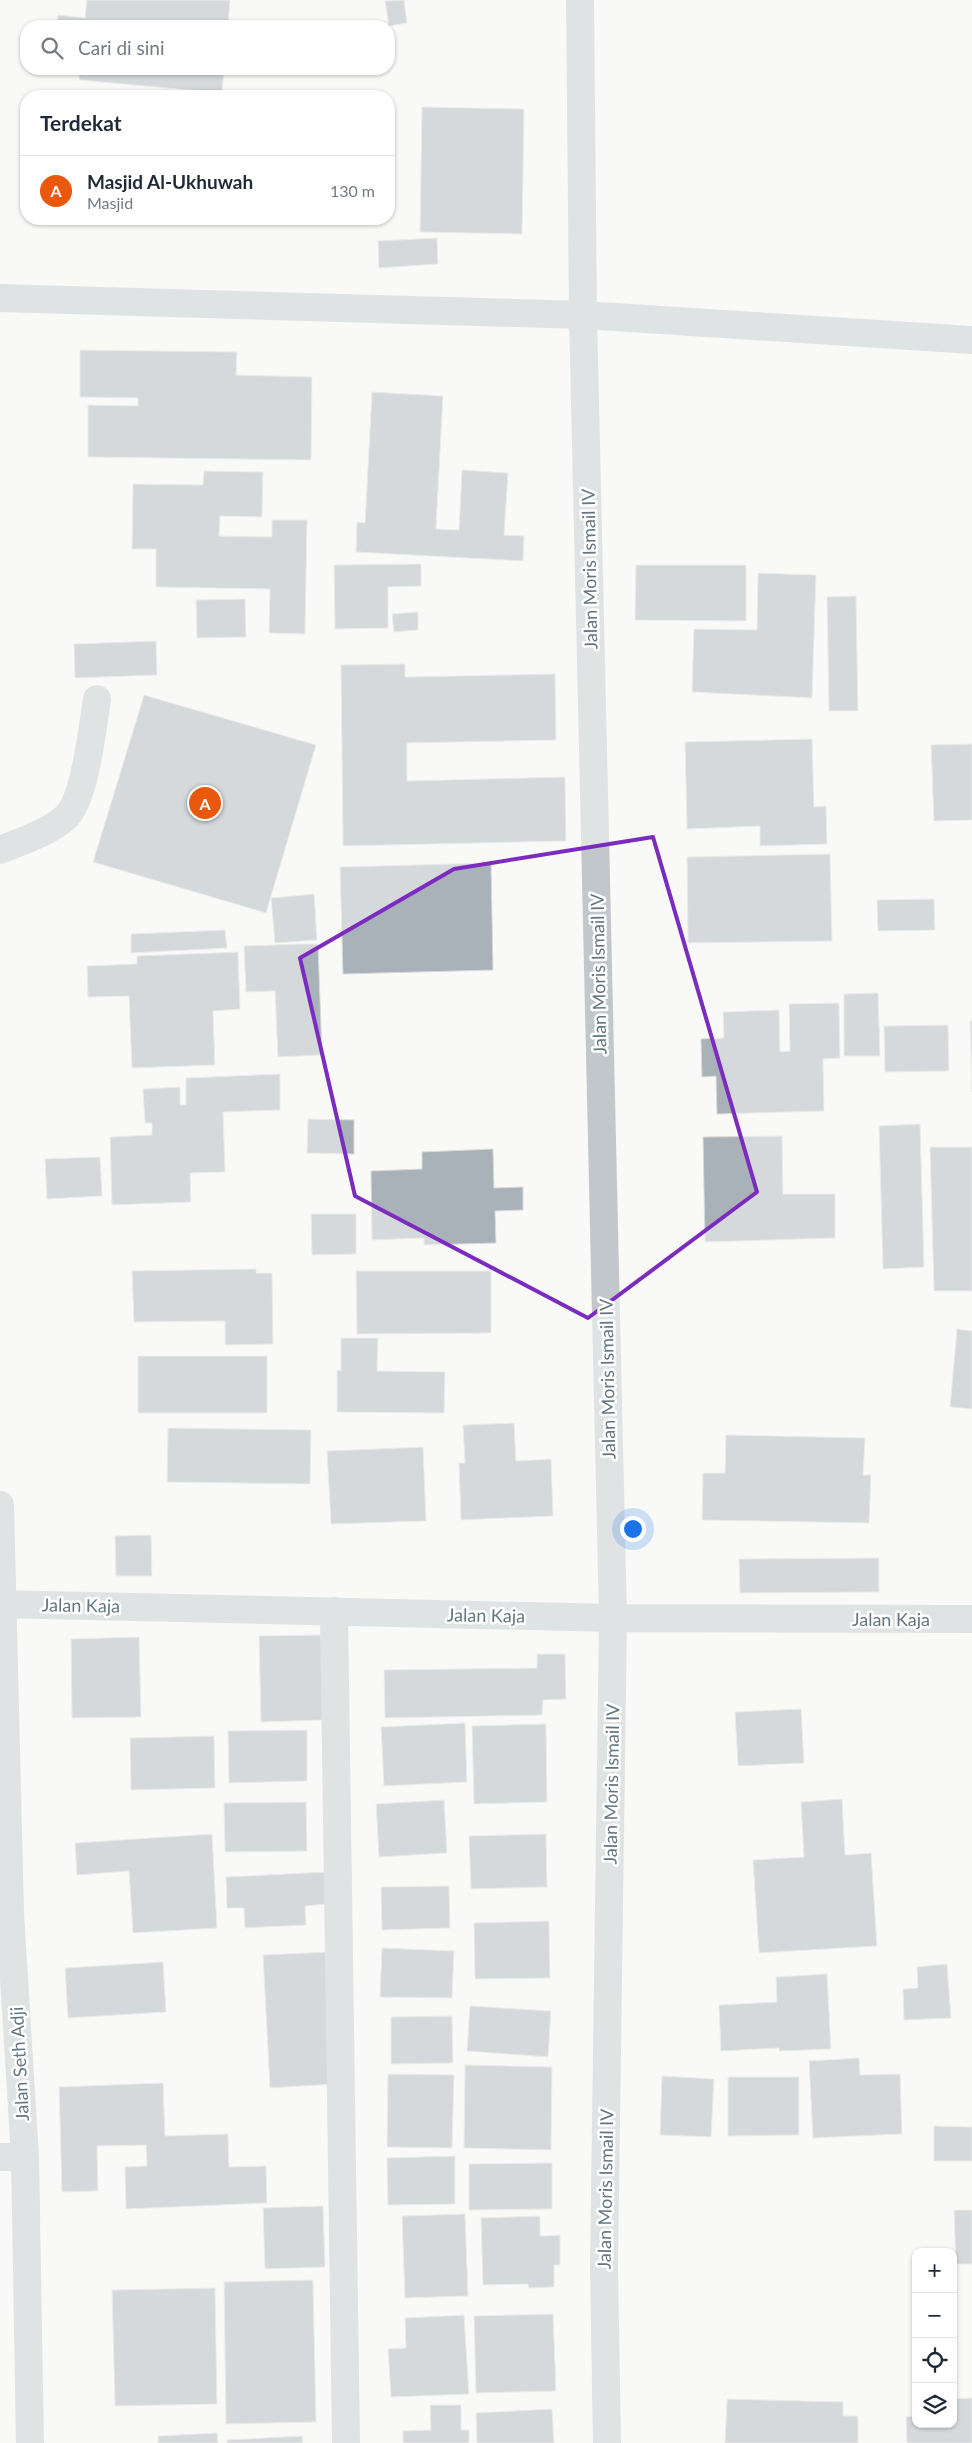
<!DOCTYPE html>
<html lang="id">
<meta charset="utf-8">
<style>
:root{--surface:#fff;--page:#f2f2f3;--text:#1f2937;--muted:#747a83;--line:#e0e1e3;--accent:#ea580c}
body{margin:0;font-family:Lato,sans-serif;background:var(--page);color:var(--text)}
.controls{position:absolute;right:15px;bottom:15px;display:grid;overflow:hidden;border-radius:10px;box-shadow:0 1px 4px #0004}
.controls button{width:45px;height:45px;display:grid;place-items:center;padding:0;border:0;border-bottom:1px solid var(--line);background:var(--surface);color:var(--text);font:25px sans-serif}
.you{position:absolute;left:632px;top:1528px;width:18px;height:18px;margin:-12px;border:4px solid #fff;border-radius:50%;background:#1a73e8;box-shadow:0 0 0 8px #1a73e833}
.badge{display:grid;place-items:center;width:32px;height:32px;border-radius:50%;background:var(--accent);color:#fff;font-size:16px;font-weight:700}
.pin{position:absolute;translate:-50% -50%;border:2px solid #fff;box-shadow:0 1px 5px #0006}
.list{margin:0;padding:0;list-style:none}
h2{display:flex;justify-content:space-between;align-items:center;height:65px;margin:0;padding:0 20px;font-size:21px}
h2 small{font-size:16px;font-weight:400;color:var(--muted)}
.list li{display:grid;grid-template-columns:32px 1fr auto;gap:15px;align-items:center;box-sizing:border-box;height:70px;padding:0 20px;border-top:1px solid var(--line)}
.list b{display:block;font-size:19px;white-space:nowrap}
.list p{margin:0;font-size:16px;white-space:nowrap;color:var(--muted)}
.list em{font-size:16px;font-style:normal;color:var(--muted)}
.icon{flex:none;width:28px;height:28px;fill:none;stroke:currentColor;stroke-width:2;stroke-linecap:round;stroke-linejoin:round}
.map{position:relative;flex:none;width:972px;height:2443px;overflow:hidden}
.search{position:absolute;background:var(--surface);box-shadow:0 1px 4px #0004;left:20px;top:20px;width:375px;height:55px;display:flex;align-items:center;gap:12px;box-sizing:border-box;padding:0 18px;border-radius:20px;color:var(--muted);font-size:19px}
.panel{position:absolute;background:var(--surface);box-shadow:0 1px 4px #0004;left:20px;top:90px;width:375px;height:135px;border-radius:20px}
.map>svg:first-child{display:block}
</style>
<div class="map">
<svg width="972" height="2443" viewBox="0 0 972 2443">
<rect width="100%" height="100%" fill="#f9f9f7"/>
<path fill="#a9b2b8" stroke="#dbdbd9" d="M87,0H230L228,26H57L58,15L85,18Z
M404,0L407,23L389,26L385,1Z
M79,69H224L222,93L79,80Z
M422,107L524,109L522,234L420,232Z
M64,219H287V223L64,222Z
M437,238L438,264L379,268L378,241Z
M80,350L237,352L236,375L312,377L311,460L88,457V405L138,406V398L80,397Z
M372,392L443,396L436,529L459,530L462,470L508,473L504,535L524,536L523,561L356,552L357,522L365,523Z
M204,471L263,472L262,517L220,516L219,536L272,537V520H307L305,634L269,633L270,589L156,587V549H132L133,484L203,485Z
M421,564V586L388,587V628L335,629L334,565Z
M636,565H746V621L635,620Z
M758,573L816,575L812,698L692,692L694,629L757,630Z
M856,596L858,711H829L827,597Z
M245,599L246,637L197,638L196,600Z
M418,612V630L394,632L392,614Z
M156,641L157,675L75,678L74,644Z
M405,664V677L555,674L556,740L407,743V781L565,777L566,841L343,846L341,665Z
M144,695L316,745L266,913L93,862Z
M812,739L814,807L826,806L827,844L760,846V826L687,829L685,742Z
M972,744V820L934,821L931,745Z
M830,854L832,941L688,943L687,857Z
M491,863L493,970L343,974L340,867Z
M314,894L317,940L275,943L271,898Z
M934,899L935,930L878,931L877,900Z
M225,930L227,948L131,953V934Z
M300,944H318L322,1055L278,1057L275,991L246,992L244,946Z
M238,952L240,1009L213,1011L215,1065L132,1068L129,996L88,997L87,966L137,964V956Z
M878,993L880,1056H844V994Z
M839,1003L840,1058L823,1059L824,1111L717,1114L716,1076L702,1077L701,1039L724,1038L723,1012L779,1010L780,1052L790,1051L789,1004Z
M970,1021H972V1092Z
M948,1025L949,1071L885,1072L884,1026Z
M280,1074V1110L223,1112L225,1172L190,1173L191,1202L112,1205L110,1137L152,1135V1123H145L143,1089L180,1087V1105H186V1078Z
M308,1119L354,1120V1154L307,1153Z
M920,1124L924,1267L883,1269L879,1126Z
M782,1136L783,1194H835V1238L705,1242L703,1137Z
M930,1147H972V1291H934Z
M493,1149L494,1188L523,1187V1210L495,1211L496,1243L424,1245V1238L372,1240L371,1171L422,1169V1152Z
M100,1157L102,1196L47,1199L45,1159Z
M311,1214H356V1254L312,1255Z
M256,1269V1273H272L273,1344L225,1345V1321L134,1322L132,1271Z
M356,1271H491V1333L357,1334Z
M957,1329L972,1331V1409L950,1407Z
M341,1338H378L377,1371L445,1372L444,1413L337,1412V1370L341,1371Z
M138,1356H267V1413H138Z
M514,1423L516,1461L551,1459L553,1516L461,1520L459,1463H465L463,1425Z
M168,1428L311,1430L310,1484L167,1482Z
M726,1435L865,1438L863,1475H871L869,1523L702,1520L703,1473H725Z
M423,1447L426,1521L331,1524L327,1451Z
M151,1535L152,1576H116L115,1536Z
M879,1558V1592L740,1593L739,1559Z
M321,1635L323,1720L261,1722L259,1636Z
M139,1637L141,1717L72,1718L71,1639Z
M537,1654H565L566,1699L543,1700L542,1715L385,1718L384,1670L537,1668Z
M801,1709L804,1763L738,1766L735,1712Z
M465,1723L467,1782L384,1786L381,1727Z
M546,1724L547,1802L474,1804L472,1726Z
M307,1730V1781L229,1783L228,1731Z
M214,1736L215,1788L131,1790L130,1738Z
M842,1799L845,1855L871,1853L877,1946L759,1953L753,1860L804,1857L801,1802Z
M444,1800L447,1853L379,1857L376,1804Z
M306,1802L307,1851L225,1852L224,1803Z
M212,1834L217,1928L133,1933L129,1871L77,1875L75,1843Z
M546,1834L547,1887L471,1889L469,1836Z
M326,1872L327,1904L305,1906L306,1925L245,1928L244,1908H227L226,1877Z
M449,1886L450,1928L382,1930L381,1887Z
M549,1921L550,1978L475,1979L474,1923Z
M382,1948L454,1951L452,1998L380,1997Z
M328,1952L335,2084L270,2088L263,1955Z
M163,1962L166,2012L68,2018L65,1968Z
M947,1964L951,2018L904,2020L903,1989L918,1988L917,1967Z
M827,1974L831,2049L779,2051V2048L721,2051L719,2005L777,2002L776,1977Z
M470,2006L551,2011L548,2057L467,2051Z
M452,2016L453,2063L391,2064V2017Z
M859,2058L860,2075L900,2074L902,2134L813,2138L809,2061Z
M465,2065L552,2067L551,2150L464,2148Z
M388,2074L454,2075L452,2148L387,2147Z
M662,2076L714,2079L711,2137L660,2135Z
M728,2077H799V2135L728,2136Z
M163,2083L165,2136L228,2134L229,2167L266,2166L267,2203L126,2209L125,2167L147,2166L146,2145L97,2146L98,2191L62,2192L59,2087Z
M934,2126L972,2127V2161H934Z
M455,2156V2204L388,2205L387,2158Z
M552,2163V2209L469,2210V2164Z
M323,2206L325,2267L265,2269L263,2208Z
M954,2210H972V2264H956Z
M465,2214L468,2296L405,2298L402,2216Z
M540,2216V2236L560,2235V2265H554V2287L529,2288L528,2284L483,2285L481,2218Z
M313,2280L316,2422L226,2424L224,2282Z
M215,2288L217,2404L115,2406L112,2290Z
M553,2314L556,2391L476,2393L474,2316Z
M464,2315L469,2394L391,2397L388,2349L406,2348L405,2318Z
M972,2398V2443H907L906,2417L916,2416V2424H953V2399Z
M727,2399L843,2402V2416H858V2443H725Z
M430,2405H461V2430H469V2443H403V2431L431,2430Z
M552,2409L554,2443H477L476,2413Z
M217,2433L218,2443H158V2436Z
M302,2436L303,2443H227V2440Z"/>
<g fill="none" stroke-linecap="round" stroke-linejoin="round">
<path stroke="#c2c7cb" stroke-width="28" d="M580,0L583,315L613,1618L604,2268L607,2443
M0,298L583,315L972,340
M0,850C22,841 48,833 66,817C85,800 93,725 97,699
M0,1505L10,1913L25,2157L30,2443
M0,1604L613,1618L972,1619
M334,1611L346,2443
M0,2157H25"/>
</g>
<path d="M0 0H972V2443H0ZM653,837L757,1192L588,1318L355,1196L300,958L454,869Z" fill="#f9f9f7" fill-opacity=".55" fill-rule="evenodd"/>
<path fill="none" stroke="#7b2cbf" stroke-width="4" stroke-linejoin="round" d="M653,837L757,1192L588,1318L355,1196L300,958L454,869Z"/>
<g text-anchor="middle" dominant-baseline="central" stroke-width="5" stroke-linejoin="round" paint-order="stroke">
<g font-size="18" fill="#647682" stroke="#fff">
<text transform="translate(589 569) rotate(-91)">Jalan Moris Ismail IV</text>
<text transform="translate(598 974) rotate(-91)">Jalan Moris Ismail IV</text>
<text transform="translate(607 1379) rotate(-91)">Jalan Moris Ismail IV</text>
<text transform="translate(81 1605) rotate(1)">Jalan Kaja</text>
<text transform="translate(486 1615) rotate(1)">Jalan Kaja</text>
<text x="891" y="1619">Jalan Kaja</text>
<text transform="translate(611 1784) rotate(-89)">Jalan Moris Ismail IV</text>
<text transform="translate(19 2064) rotate(-93)">Jalan Seth Adji</text>
<text transform="translate(605 2189) rotate(-89)">Jalan Moris Ismail IV</text>
</g>
</g>
</svg>
<div class="controls">
<button>+</button>
<button>−</button>
<button><svg class="icon" aria-label="locate" viewBox="0 0 24 24"><circle cx="12" cy="12" r="6"/><path d="M12 2v4M12 18v4M2 12h4M18 12h4"/></svg></button>
<button><svg class="icon" aria-label="layers" viewBox="0 0 24 24"><path d="M12 4l9 5-9 5-9-5zM3 14l9 5 9-5"/></svg></button>
</div>
<div class="you"></div>
<div class="pin badge" style="left:205px;top:803px">A</div>
<div class="search"><svg class="icon" aria-label="search" viewBox="0 0 24 24"><circle cx="10" cy="10" r="6"/><path d="M15 15l6 6"/></svg>Cari di sini</div>
<section class="panel">
<h2>Terdekat<small></small></h2>
<ul class="list">
<li><span class="badge">A</span><div><b>Masjid Al-Ukhuwah</b><p>Masjid</p></div><em>130 m</em></li>
</ul>
</section>
</div>
